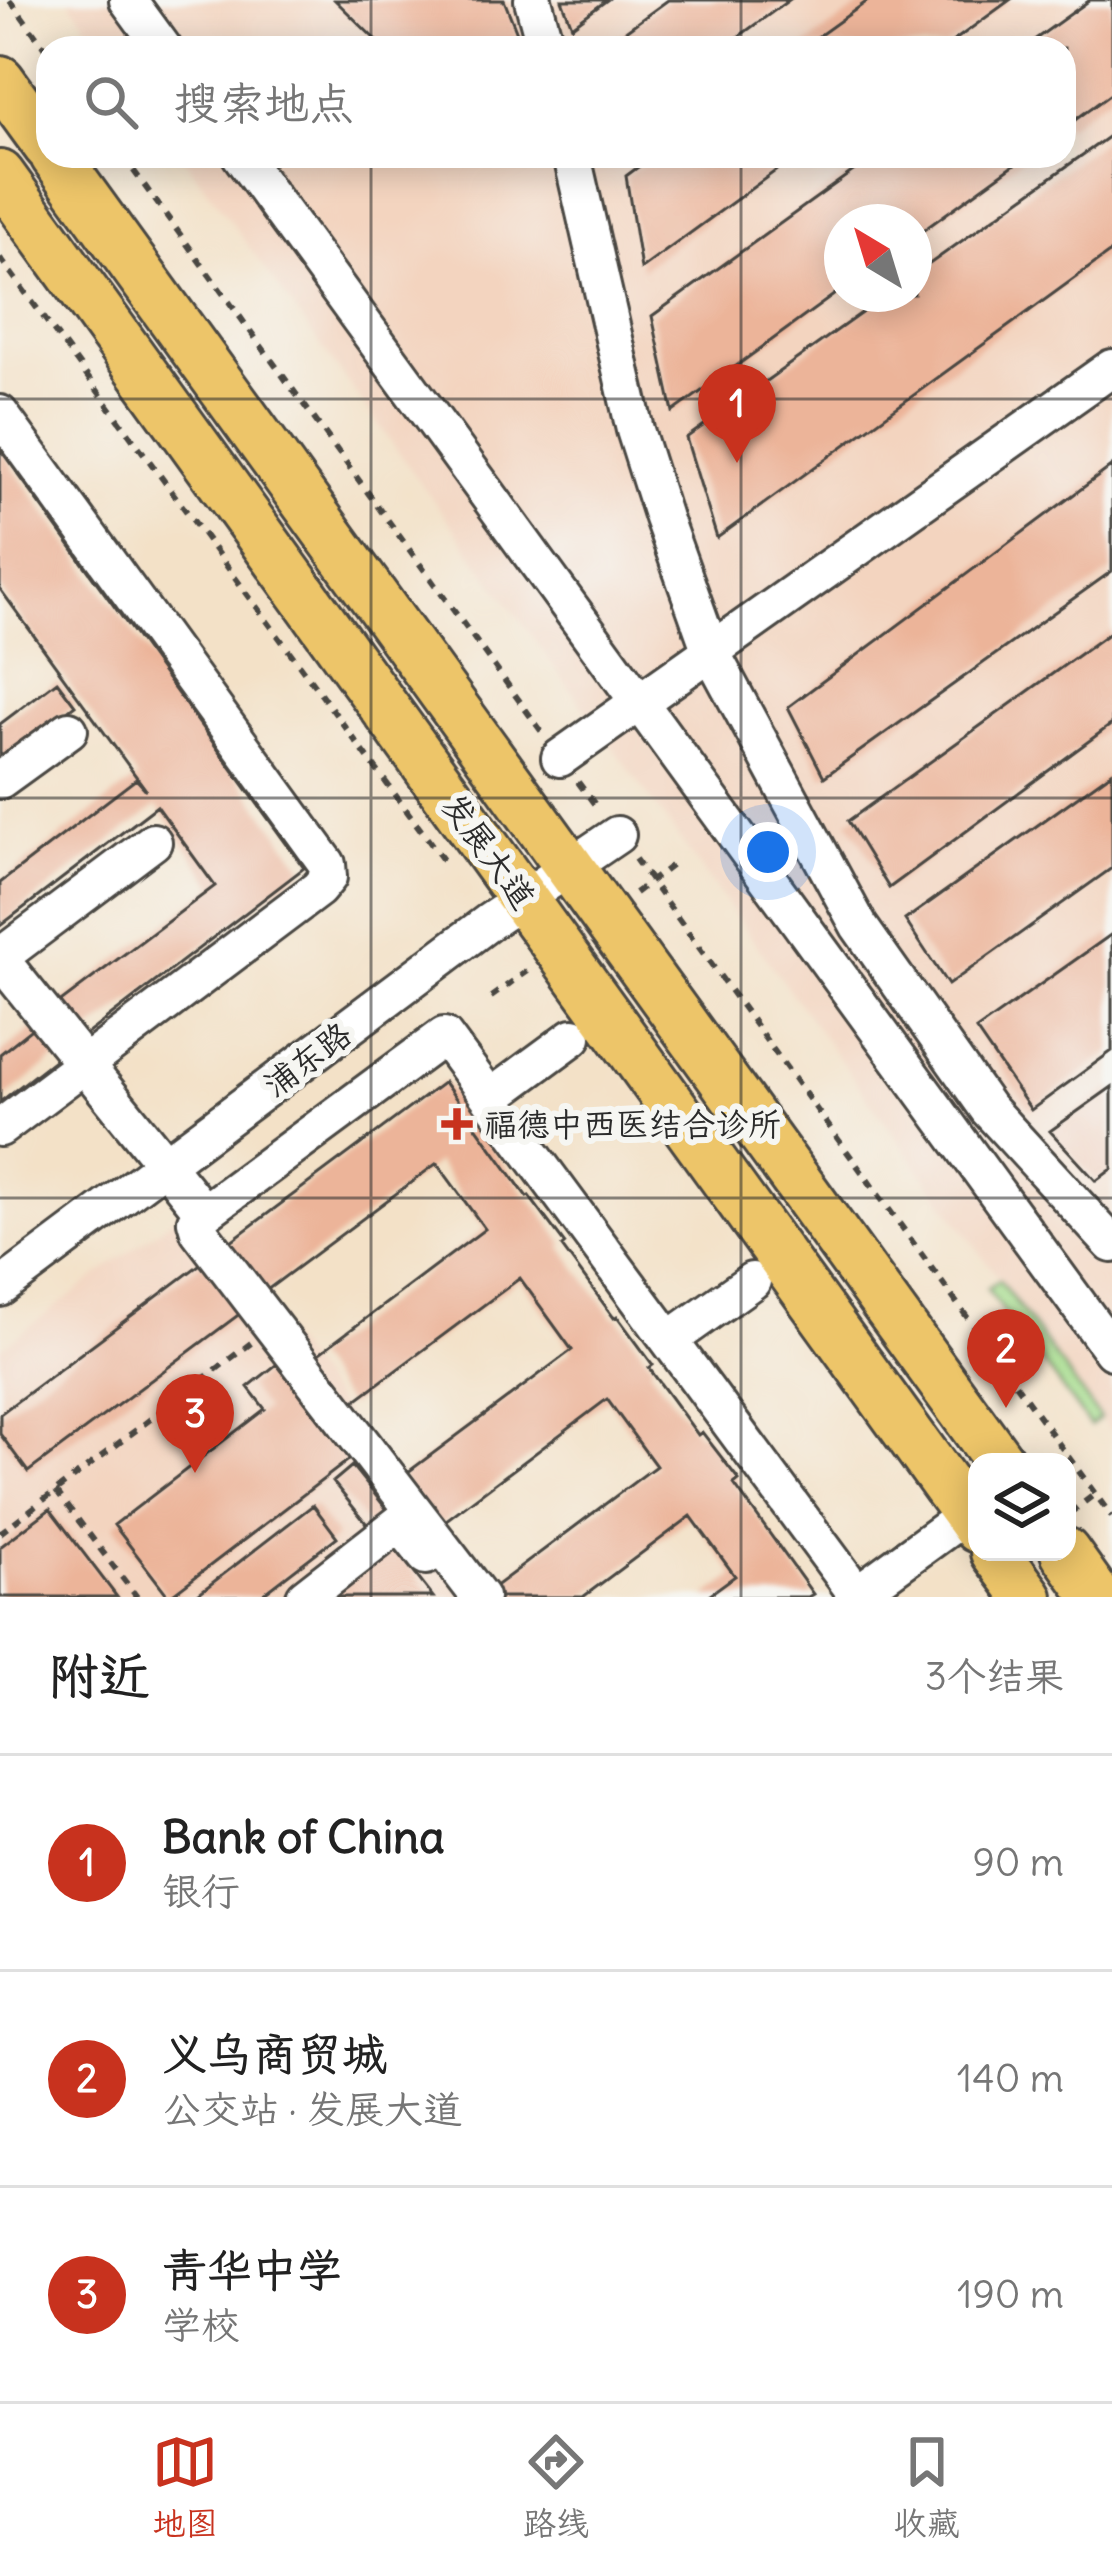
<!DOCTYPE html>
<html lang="zh">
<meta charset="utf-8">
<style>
:root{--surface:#fff;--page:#f6f6f6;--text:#222;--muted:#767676;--line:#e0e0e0;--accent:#c8321e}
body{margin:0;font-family:Delius,"LXGW WenKai TC",sans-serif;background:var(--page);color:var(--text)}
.controls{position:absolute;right:36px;bottom:36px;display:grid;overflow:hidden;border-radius:24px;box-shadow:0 6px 30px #0003}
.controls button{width:108px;height:108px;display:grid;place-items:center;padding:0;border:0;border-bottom:3px solid var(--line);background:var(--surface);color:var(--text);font:60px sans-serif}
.compass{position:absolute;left:824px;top:204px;width:108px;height:108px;border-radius:50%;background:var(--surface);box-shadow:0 6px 30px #0003;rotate:322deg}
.you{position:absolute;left:768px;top:852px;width:42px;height:42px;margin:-30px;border:9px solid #fff;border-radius:50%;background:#1a73e8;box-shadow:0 0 0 18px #1a73e833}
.badge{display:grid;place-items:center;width:78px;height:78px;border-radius:50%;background:var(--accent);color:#fff;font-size:39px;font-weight:700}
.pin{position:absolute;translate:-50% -99px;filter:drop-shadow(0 3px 6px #0008)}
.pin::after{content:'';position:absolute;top:63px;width:42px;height:36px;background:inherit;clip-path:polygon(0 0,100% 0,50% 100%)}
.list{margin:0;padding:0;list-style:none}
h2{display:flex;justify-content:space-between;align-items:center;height:156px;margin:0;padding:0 48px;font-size:51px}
h2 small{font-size:39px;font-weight:400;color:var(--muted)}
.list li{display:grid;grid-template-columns:78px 1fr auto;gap:36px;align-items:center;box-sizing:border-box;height:216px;padding:0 48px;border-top:3px solid var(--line)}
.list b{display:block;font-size:45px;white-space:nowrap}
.list p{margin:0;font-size:39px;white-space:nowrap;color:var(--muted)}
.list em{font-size:39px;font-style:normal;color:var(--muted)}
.icon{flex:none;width:66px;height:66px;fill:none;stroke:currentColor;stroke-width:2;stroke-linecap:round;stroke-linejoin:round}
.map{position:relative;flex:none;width:1112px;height:1597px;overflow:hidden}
.search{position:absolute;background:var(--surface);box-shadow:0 6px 30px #0003;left:36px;right:36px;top:36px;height:132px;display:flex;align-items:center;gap:30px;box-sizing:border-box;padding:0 42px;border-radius:36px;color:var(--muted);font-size:45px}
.sheet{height:804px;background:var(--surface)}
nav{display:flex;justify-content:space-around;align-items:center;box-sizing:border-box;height:168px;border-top:3px solid var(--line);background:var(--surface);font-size:33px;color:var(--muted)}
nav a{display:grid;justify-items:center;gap:6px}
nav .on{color:var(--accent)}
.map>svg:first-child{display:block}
</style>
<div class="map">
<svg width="1112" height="1597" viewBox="0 0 1112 1597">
<rect width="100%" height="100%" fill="#f6f6f2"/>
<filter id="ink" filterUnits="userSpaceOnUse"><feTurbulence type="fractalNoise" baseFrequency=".00833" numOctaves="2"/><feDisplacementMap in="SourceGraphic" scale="24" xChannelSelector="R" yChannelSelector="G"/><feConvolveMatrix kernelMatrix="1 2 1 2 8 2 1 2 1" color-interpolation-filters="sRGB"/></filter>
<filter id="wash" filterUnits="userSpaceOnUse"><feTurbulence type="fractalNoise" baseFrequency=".004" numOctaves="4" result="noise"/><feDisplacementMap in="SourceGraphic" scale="48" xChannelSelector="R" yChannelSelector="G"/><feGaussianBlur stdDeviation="2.7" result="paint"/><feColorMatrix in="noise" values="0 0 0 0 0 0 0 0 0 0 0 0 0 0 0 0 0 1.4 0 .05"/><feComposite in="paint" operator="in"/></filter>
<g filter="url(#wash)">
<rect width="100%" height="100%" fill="#f3e1c7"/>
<path fill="#f3d4bf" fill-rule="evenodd" d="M69,0H1112V1434L183,156H1064V48H104ZM842,222H914V294H842Z
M187,1208L486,1597H0V1349Z"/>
<path fill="#a6dc8c" stroke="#68845c" stroke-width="3" d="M999,1280L1100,1418L1090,1426L987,1289Z"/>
<g id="blocks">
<path fill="#ecb499" d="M335,0H504L523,48H384Z
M562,0H607L572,26Z
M668,0H789L723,48H602Z
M869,0H1010L944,48H802Z
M1090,0H1112V93L1064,128V48H1023Z
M1112,134V251L717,538L686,438L888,294H914V275Z
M653,156H796L641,269L626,176Z
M874,156H1026L914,237V222H842V289L673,412L652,316Z
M0,449L304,868L83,1037L58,1004L215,886L157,806L0,926V883L136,779L146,790L0,589Z
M1112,466V571L824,777L788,707Z
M1112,631V724L889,888L848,821Z
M57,681L75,705L0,763V724Z
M1112,772V868L948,985L905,920Z
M1112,934V1051L1031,1110L976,1030Z
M35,1026L59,1056L0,1102V1054Z
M444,1082L527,1197L529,1196L565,1244L562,1247L614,1318L617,1316L653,1365L649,1368L698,1435L702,1432L739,1480L734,1484L813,1594L808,1597H706L735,1576L691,1516L583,1597H489L486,1593L656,1466L607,1399L437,1527L400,1478L572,1350L520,1278L348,1406L313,1358L485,1229L437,1163L263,1293L227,1244Z
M1112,1087V1169L1096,1181L1050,1131Z
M203,1262L241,1313L28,1472L0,1434V1414Z
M277,1364L350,1459L169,1597L114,1525L265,1409L248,1387Z
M352,1466L389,1512L370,1528L333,1482Z
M313,1505L337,1537L259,1597H194Z
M50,1509L117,1597H0V1547Z
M394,1547L433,1597H331Z"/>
</g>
</g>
<g filter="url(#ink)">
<use href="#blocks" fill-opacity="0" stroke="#494642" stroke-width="3"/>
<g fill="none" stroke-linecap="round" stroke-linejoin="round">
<g stroke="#494642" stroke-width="42">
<path id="minor" d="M128,0L163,48
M533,0L546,48
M241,156L1112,1351
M572,156L635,430L663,518L711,652L859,926L988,1109L1112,1244
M0,414L327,864L328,877L318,889L0,1128
M560,758L1112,368
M0,780L69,730
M0,957L153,842
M0,959L204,1213L444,1036L859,1597
M490,1098L573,1037
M204,1213L196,1221L199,1231L480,1597
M0,1288L489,922L617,835
M669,1340L752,1281
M305,1597L400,1523L426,1556
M853,1597L967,1514"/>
</g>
<g stroke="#494642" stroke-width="54">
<path id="major" d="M0,80L48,146
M55,156L1000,1462
M0,175L977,1528
M995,1552L1028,1597
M1065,1552L1097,1597"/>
</g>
<path stroke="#494642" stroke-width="6" stroke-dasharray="9 9" stroke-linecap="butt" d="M10,0L48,52
M123,156L542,732
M0,258L446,864
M578,782L599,810
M635,859L1112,1517
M635,893L672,865
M491,997L527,971
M56,1491L137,1597
M1070,1513L1095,1494
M0,1533L251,1343"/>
<use href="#minor" stroke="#fff" stroke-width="36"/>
<use href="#major" stroke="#edc569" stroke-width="48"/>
</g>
</g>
<path fill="none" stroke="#2b2b2b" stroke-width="3" stroke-opacity="0.55" d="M371,0V48M741,0V48M371,156V1597M741,156V1597M0,399H1112M0,798H1112M0,1198H1112"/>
<path fill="#c8321e" stroke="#f6f6f2" stroke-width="4.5" d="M451 1106h12v12h12v12h-12v12h-12v-12h-12v-12h12z"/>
<g text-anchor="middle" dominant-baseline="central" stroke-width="12" stroke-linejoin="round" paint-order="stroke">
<g font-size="33" fill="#2b2b2b" stroke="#f6f6f2">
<text transform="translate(489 851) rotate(54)">发展大道</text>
<text transform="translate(307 1059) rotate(-37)">浦东路</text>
</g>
<g font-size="33" fill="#2b2b2b" stroke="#f6f6f2" text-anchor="start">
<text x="484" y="1124">福德中西医结合诊所</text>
</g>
</g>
</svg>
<div class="controls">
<button><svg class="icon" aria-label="layers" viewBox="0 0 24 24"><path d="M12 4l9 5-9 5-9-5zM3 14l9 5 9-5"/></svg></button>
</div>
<svg class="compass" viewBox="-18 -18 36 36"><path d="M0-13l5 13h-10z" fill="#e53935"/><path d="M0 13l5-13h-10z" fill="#767676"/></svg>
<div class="you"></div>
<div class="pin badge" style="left:737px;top:463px">1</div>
<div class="pin badge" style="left:1006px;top:1408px">2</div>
<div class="pin badge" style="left:195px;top:1473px">3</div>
<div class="search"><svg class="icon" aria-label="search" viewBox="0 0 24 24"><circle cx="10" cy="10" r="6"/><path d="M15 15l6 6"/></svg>搜索地点</div>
</div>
<section class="sheet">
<h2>附近<small>3个结果</small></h2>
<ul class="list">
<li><span class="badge">1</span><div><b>Bank of China</b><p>银行</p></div><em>90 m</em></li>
<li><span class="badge">2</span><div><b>义乌商贸城</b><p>公交站 · 发展大道</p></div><em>140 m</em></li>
<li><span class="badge">3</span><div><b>青华中学</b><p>学校</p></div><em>190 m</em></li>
</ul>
</section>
<nav>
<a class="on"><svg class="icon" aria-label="map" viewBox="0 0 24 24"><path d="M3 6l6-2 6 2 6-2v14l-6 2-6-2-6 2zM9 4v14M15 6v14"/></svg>地图</a>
<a><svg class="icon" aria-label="directions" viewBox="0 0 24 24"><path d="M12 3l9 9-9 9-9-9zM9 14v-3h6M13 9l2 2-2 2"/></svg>路线</a>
<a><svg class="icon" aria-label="saved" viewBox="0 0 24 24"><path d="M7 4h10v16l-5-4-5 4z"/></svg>收藏</a>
</nav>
